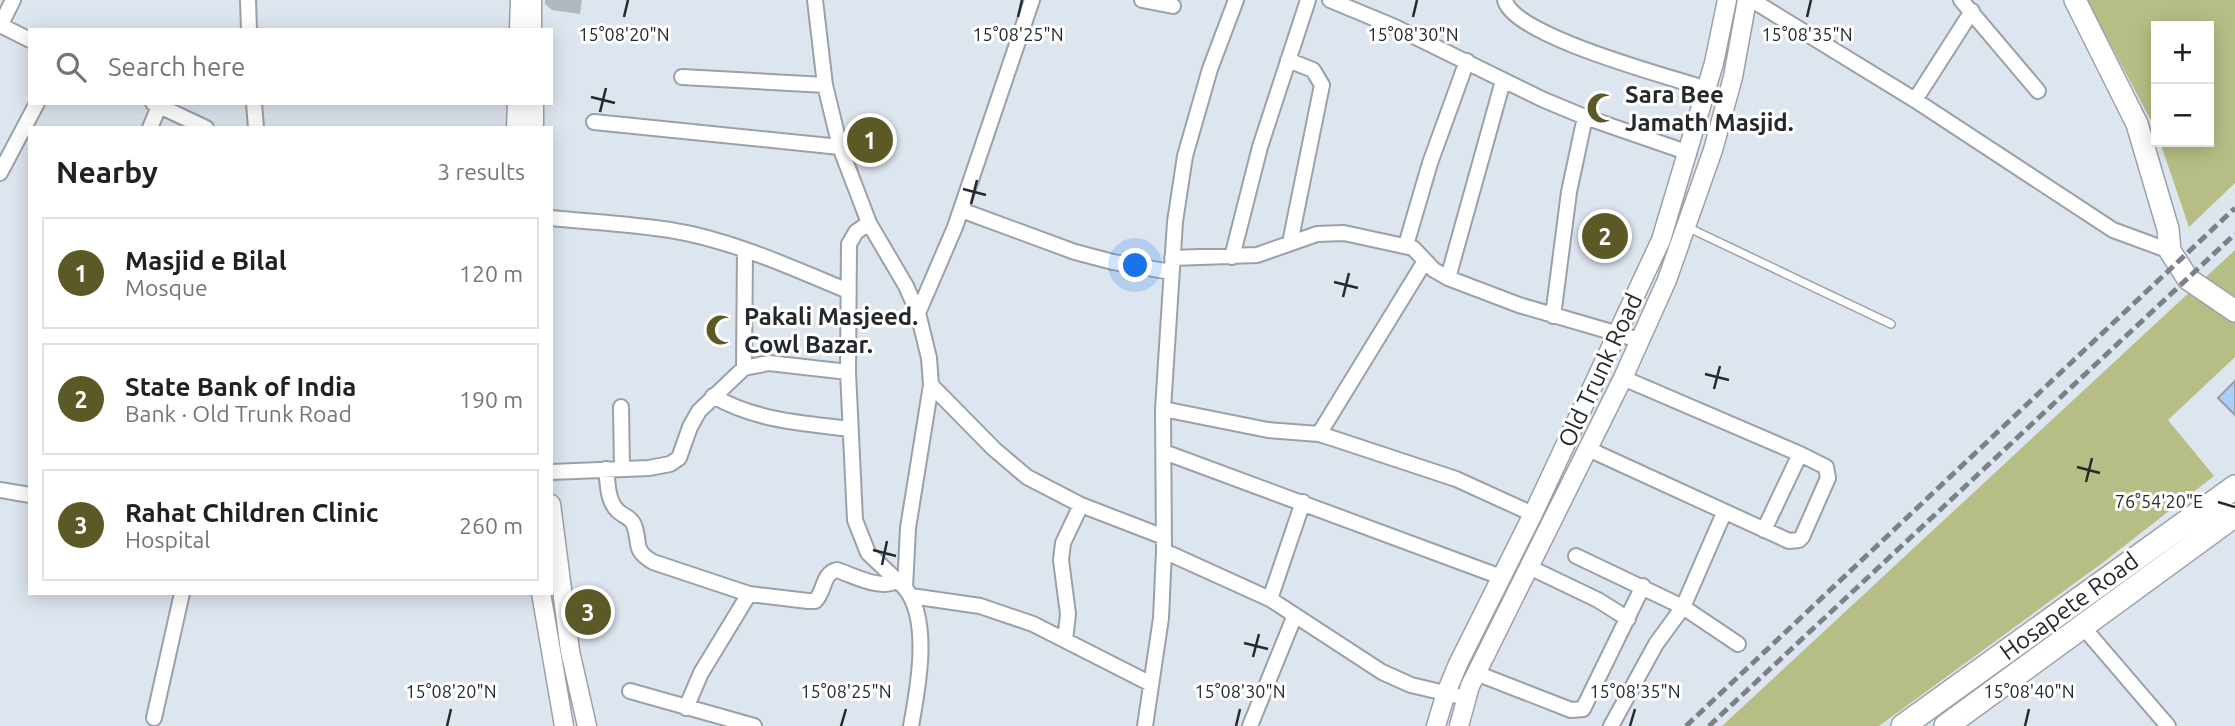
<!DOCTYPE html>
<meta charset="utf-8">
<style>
:root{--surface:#fff;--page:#f6f6f6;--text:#202124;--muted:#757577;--line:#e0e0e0;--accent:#5b5926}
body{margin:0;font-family:Ubuntu,sans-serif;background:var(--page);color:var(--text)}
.controls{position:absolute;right:21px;top:21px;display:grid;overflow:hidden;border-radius:0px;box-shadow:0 4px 18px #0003}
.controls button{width:63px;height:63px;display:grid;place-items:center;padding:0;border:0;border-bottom:2px solid var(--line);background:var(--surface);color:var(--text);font:35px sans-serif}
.you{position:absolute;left:1136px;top:266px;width:24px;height:24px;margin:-18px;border:5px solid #fff;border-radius:50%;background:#1a73e8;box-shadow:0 0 0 10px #1a73e833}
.badge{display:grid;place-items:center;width:46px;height:46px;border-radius:50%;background:var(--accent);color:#fff;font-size:23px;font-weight:700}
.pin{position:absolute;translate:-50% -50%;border:4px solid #fff;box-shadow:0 2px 7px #0006}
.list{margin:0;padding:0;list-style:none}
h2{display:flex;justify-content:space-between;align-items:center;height:91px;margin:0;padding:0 28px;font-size:30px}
h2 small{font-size:23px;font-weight:400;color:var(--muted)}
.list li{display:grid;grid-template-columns:46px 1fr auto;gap:21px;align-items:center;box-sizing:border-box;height:112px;margin:0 14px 14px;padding:0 14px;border:2px solid var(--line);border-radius:0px}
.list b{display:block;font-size:26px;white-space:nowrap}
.list p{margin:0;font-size:23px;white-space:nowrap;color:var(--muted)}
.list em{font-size:23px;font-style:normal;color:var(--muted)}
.icon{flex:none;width:38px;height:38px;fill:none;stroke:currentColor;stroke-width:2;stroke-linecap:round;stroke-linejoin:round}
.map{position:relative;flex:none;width:2235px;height:726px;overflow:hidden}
.search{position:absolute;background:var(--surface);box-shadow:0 4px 18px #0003;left:28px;top:28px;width:525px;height:77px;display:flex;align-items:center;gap:18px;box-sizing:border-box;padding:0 24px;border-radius:0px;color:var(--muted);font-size:26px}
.panel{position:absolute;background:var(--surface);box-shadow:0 4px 18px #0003;left:28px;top:126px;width:525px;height:469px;border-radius:0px}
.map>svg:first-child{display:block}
</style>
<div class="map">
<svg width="2235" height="726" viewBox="0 0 2235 726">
<rect width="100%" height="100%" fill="#dde5ef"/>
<path fill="#b7be85" d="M2087,0H2235V183L2189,227L2160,142H2209V26H2156V130Z
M2235,250V357L2168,420L2214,476L2101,564L1879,726H1722Z"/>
<path fill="#0003" d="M545,0H582L580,14L552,10L545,4Z
M605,613L611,619L605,631L586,621L579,614Z"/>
<path fill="#adcdf9" stroke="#979ea7" stroke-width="2" d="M2235,381V415L2218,398Z
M584,601L606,611L598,626L577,615Z"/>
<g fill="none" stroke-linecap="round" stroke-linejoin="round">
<g stroke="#9aa1aa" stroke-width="10">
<path id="service" d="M1687,227L1891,324"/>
</g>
<g stroke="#9aa1aa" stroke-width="18">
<path id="minor" d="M248,0L249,30
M815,0L825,85L840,147L869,223L906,286L918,313L929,358L931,385L908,528L905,588C931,620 918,688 911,726
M1142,0L1173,6
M1330,0L1395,27L1544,100L1585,117L1689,153
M1505,0C1513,36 1670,77 1707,89
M1752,0L1915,100L2113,230L2170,251
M1961,0L2038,91
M0,25L30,40
M0,26L13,0
M1288,60L1313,70L1322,85L1290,243
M682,77L825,85
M1915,100L1972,11
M153,103L206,128
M254,103L256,128
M594,122L840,147
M150,128L159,106
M0,173L37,103
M961,210L1075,252L1113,262L1171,272
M551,218C591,222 631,224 670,230C732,240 790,267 848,291
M869,223L856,232L849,244L848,372L855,520L868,553L905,588
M1406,245L1430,163L1467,61
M1232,257L1260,147L1308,0
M1172,258L1257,255L1317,234L1344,233L1413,248L1434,270L1448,278L1519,305L1639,340
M1448,278L1503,81
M918,313L955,227L1032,0
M1553,316L1569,192L1585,117
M744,368L745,250
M931,385L994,449L1027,477L1081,505L1164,537
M713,396C757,421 801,423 850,429
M621,407L622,468
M1163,409L1268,430L1319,434L1335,439L1456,479L1533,514
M1319,434L1425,261
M1586,448L1789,541L1799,540L1802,537L1828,478L1826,467L1800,454L1623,378
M1164,452L1501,577
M606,469C608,483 607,501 618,511C623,516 631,517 634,525C641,543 632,550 653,562L749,594L808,601H815C825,592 822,573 837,570C855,576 881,591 898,580
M551,472L649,468L670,464L679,458L690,427L699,411L744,368L769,363L848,372
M0,490L30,495
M1764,530L1800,454
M1164,551L1270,599L1382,672L1411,685L1466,698
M1576,556L1683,607L1738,644
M1529,567L1598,600L1628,619
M911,596L980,606L1033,624L1151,684
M1270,599L1303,502
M2083,627L2168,726
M1065,640L1068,614L1061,560L1063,543L1081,505
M1476,673L1571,710L1583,709L1643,586
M630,691L754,726
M686,708L701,673L749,594
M154,718L182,593
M1145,726L1161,618L1164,551L1163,409L1175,222L1185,156L1210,69L1236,0
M1250,726L1295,615
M1611,726L1656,644L1683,607L1724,513"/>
</g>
<g stroke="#9aa1aa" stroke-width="21">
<path id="tertiary" d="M532,0V30
M519,30L520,0
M534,103V128
M516,128L517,103
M551,504L570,651L587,726
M541,593L564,726
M1436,726L1446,693L1458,664L1533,514L1661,240L1714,63L1727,0
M1459,726L1470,686L1623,378L1667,280L1713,150L1733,77L1747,0"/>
</g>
<g stroke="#9aa1aa" stroke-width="24">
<path id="primary" d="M2075,0L2137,124L2168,229L2170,251L2188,279L2235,311"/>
</g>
<g stroke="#9aa1aa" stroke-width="26">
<path id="trunk" d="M1903,726L2235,487
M1946,726L2235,515"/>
</g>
<use href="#service" stroke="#fff" stroke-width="7"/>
<use href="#minor" stroke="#fff" stroke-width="14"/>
<use href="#tertiary" stroke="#fff" stroke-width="18"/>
<use href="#primary" stroke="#fff" stroke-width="21"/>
<use href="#trunk" stroke="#fff" stroke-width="23"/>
<path stroke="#7c8188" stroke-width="5" stroke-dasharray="10 5" stroke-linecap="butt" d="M1686,726L2235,208
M1709,726L2235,234"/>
</g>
<path fill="none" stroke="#26292c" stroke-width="2.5" d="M624,17L628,0M1018,17L1022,0M1413,17L1417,0M1807,17L1811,0M591,97L615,103M600,112L606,88M963,189L986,195M971,204L977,180M1334,282L1358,288M1343,297L1349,273M1705,374L1729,380M1714,389L1720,366M2077,467L2100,473M2086,482L2092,458M2218,502L2235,507M873,550L896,556M882,565L887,541M1244,643L1268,649M1253,657L1259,634M447,726L451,709M841,726L846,709M1236,726L1240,709M1630,726L1635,709M2025,726L2029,709"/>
<defs>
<g id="mosque-bare" transform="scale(2.415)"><path d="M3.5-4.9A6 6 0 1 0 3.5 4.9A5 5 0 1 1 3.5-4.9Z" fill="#5b5926" stroke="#fff" stroke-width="2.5" paint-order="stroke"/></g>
</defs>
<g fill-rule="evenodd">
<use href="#mosque-bare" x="1602" y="108"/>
<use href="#mosque-bare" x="721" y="330"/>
</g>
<g text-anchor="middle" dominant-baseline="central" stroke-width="6" stroke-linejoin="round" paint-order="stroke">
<g font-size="24" font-weight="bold" fill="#26292c" stroke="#fff" text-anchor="start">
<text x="1625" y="94">Sara Bee<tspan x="1625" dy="28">Jamath Masjid.</tspan></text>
<text x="744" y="316">Pakali Masjeed.<tspan x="744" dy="28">Cowl Bazar.</tspan></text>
</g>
<g font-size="24" fill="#26292c" stroke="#fff">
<text transform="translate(1600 370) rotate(-65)">Old Trunk Road</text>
<text transform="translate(2069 606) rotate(-36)">Hosapete Road</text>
</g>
</g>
<g font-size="18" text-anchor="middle" fill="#26292c" stroke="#fff" stroke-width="6" stroke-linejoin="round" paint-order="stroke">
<text x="1413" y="41">15°08'30"N</text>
<text x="1807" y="41">15°08'35"N</text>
<text x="624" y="41">15°08'20"N</text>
<text x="1018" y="41">15°08'25"N</text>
<text x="2159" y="508">76°54'20"E</text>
<text x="451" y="698">15°08'20"N</text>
<text x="846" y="698">15°08'25"N</text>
<text x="1240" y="698">15°08'30"N</text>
<text x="1635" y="698">15°08'35"N</text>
<text x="2029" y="698">15°08'40"N</text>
</g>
</svg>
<div class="controls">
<button>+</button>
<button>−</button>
</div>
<div class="you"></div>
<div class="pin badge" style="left:870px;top:140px">1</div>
<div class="pin badge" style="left:1605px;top:236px">2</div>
<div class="pin badge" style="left:588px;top:612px">3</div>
<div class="search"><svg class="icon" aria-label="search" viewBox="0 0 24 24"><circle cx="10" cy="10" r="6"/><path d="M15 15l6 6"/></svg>Search here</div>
<section class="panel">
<h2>Nearby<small>3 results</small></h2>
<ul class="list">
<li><span class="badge">1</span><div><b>Masjid e Bilal</b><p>Mosque</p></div><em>120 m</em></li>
<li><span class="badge">2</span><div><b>State Bank of India</b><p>Bank · Old Trunk Road</p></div><em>190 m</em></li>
<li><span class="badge">3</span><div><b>Rahat Children Clinic</b><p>Hospital</p></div><em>260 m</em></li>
</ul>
</section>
</div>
